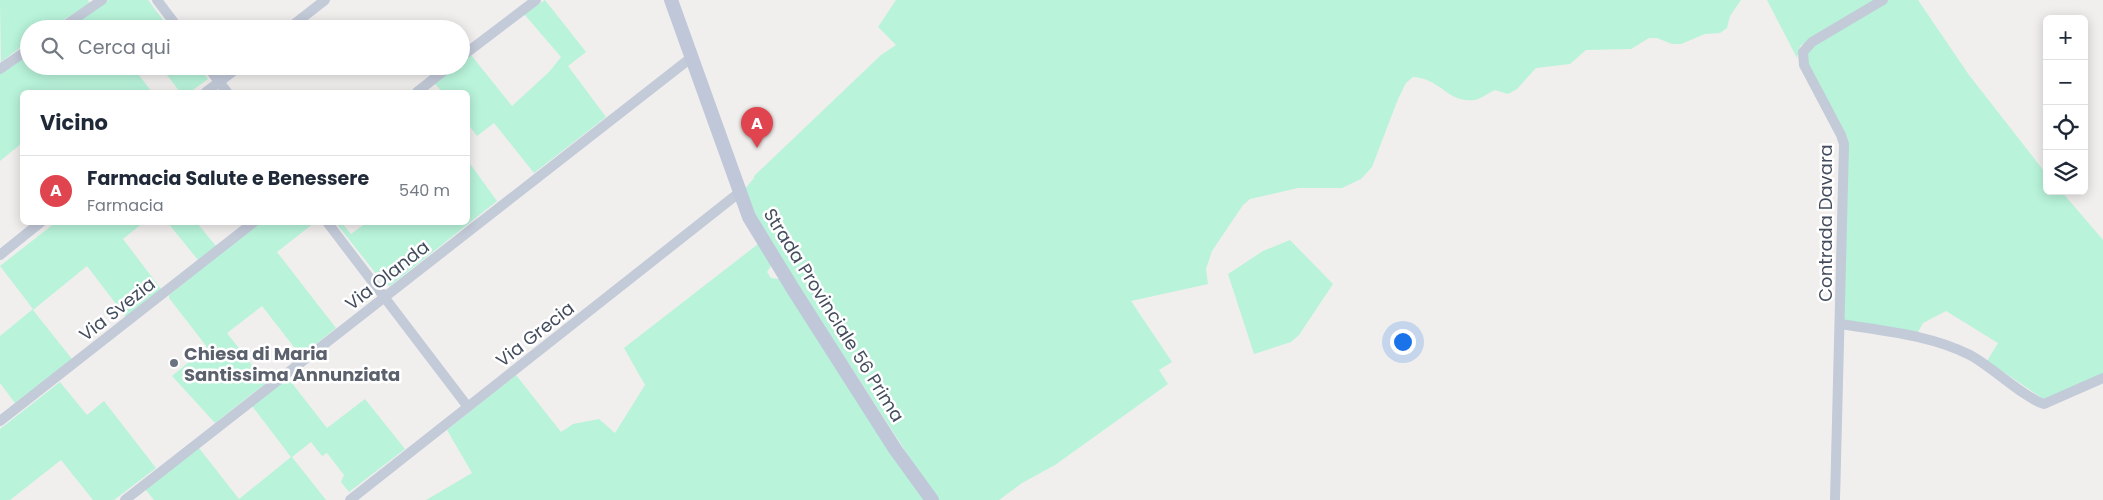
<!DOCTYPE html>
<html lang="it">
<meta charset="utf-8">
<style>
:root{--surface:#fff;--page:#f2f2f3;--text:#1f2937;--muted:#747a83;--line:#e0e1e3;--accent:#0741f2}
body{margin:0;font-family:Poppins,sans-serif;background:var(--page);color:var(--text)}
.controls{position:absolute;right:15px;top:15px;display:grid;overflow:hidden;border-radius:8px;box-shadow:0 2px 12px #0003}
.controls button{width:45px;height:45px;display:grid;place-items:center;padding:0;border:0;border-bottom:1px solid var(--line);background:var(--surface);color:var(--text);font:25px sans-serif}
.you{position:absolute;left:1402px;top:341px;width:18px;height:18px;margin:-12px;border:4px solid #fff;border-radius:50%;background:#1a73e8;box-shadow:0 0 0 8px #1a73e833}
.badge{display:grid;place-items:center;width:32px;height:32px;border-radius:50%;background:var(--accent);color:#fff;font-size:16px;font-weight:700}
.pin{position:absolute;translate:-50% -41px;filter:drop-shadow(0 1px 2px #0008)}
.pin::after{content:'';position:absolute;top:26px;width:18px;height:15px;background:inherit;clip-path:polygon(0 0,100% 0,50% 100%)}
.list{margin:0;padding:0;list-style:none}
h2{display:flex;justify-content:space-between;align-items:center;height:65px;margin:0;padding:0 20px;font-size:21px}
h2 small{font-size:16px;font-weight:400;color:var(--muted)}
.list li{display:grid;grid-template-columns:32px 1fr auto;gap:15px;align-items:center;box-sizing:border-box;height:70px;padding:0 20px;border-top:1px solid var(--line)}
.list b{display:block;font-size:19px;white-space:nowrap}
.list p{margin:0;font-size:16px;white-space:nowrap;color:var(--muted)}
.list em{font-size:16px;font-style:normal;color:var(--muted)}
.icon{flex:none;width:28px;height:28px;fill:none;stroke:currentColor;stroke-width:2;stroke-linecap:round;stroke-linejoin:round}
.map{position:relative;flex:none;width:2103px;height:500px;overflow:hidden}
.search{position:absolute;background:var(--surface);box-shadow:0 2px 12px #0003;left:20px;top:20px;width:450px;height:55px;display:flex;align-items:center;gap:12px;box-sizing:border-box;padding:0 18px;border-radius:28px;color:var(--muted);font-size:19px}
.panel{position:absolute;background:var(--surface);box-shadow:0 2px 12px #0003;left:20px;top:90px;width:450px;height:135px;border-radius:8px}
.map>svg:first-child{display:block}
</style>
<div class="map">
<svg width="2103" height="500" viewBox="0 0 2103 500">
<rect width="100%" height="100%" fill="#f1efee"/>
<path fill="#b8f3da" d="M0,0H88L90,4L48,29H29V41L1,62Z
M108,0H148L170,29H67Z
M545,0L586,52L568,66L606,117L534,173L494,123L477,136L468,124V92H442L435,84L457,66H461V63L471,55L512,106L549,72L561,57L524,14Z
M896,0H1741L1730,16L1727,28L1720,33L1705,34L1681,44H1672L1657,38H1649L1631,49L1586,50L1570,64L1536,68L1517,89L1508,94L1495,90C1488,93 1481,99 1474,100C1447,103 1442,79 1413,77L1406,83L1398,99L1372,167L1361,179L1342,188H1298L1250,199L1243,205L1212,251L1206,269L1208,284L1131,301L1172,362L1159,370L1168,384L1055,465L1022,483L999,500H937L758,223L744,190L754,178V176L881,55L896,45L878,27Z
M1767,0H1878L1800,46L1797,58Z
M1889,0H1918L1969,75L2047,175V191H2061L2103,240V375L2045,400L1987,361L1998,343L1946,311L1923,323L1918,332L1844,320L1847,157L1806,64L1808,51L1812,46Z
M29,55V66H132L152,92H22V143L0,161V74Z
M160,66H198L208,79L190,92H180Z
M468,161L497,201L390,286L385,285L336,223H342L351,234L366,223L468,222Z
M55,223H143L123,239L161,289L126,317L87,266L33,310L72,359L15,403L0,383V336L33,309L0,266Z
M168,223H197L216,246L198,260Z
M259,223H314L277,252L336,328L301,356L262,306L227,333L266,383L215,423L172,376L207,347L169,298V295Z
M1290,240L1333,284L1299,335L1291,342L1254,354L1228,274L1263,251Z
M758,244L771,266L767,272L771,278L779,279L928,500H426L472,473L447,430L516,375L561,432L573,424L599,419L615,433L645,385L624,348Z
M288,378L327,428L365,399L405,449L349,492L341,482L344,475L327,453L322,456L311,442L292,457L326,500H154L145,489L199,448L239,499L291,457L252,406Z
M60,382L87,415L104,401L156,468L114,500H93L61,460L10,500H0V429Z"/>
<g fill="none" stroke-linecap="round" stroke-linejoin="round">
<path stroke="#c3cad8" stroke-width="10" d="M157,0L179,29
M60,29L102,0
M288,29L325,0
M461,57L536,0
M207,66L227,92
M0,69L29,49
M206,92L240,66
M417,92L450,66
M327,222L468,407
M0,255L41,222
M1841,324C1884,331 1931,335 1970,355C1991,366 2024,398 2044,404L2103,378
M0,421L254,222
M125,500L692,57
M350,500L740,192
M1835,500L1844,144L1841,135L1804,65L1803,52L1812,42L1883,0"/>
<path stroke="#bfc7d9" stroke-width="14" d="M671,0L749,217L793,289L895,449L932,500"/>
</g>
<circle fill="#6b7280" stroke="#fff" stroke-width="2" cx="174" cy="363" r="5"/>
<g text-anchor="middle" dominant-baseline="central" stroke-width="5" stroke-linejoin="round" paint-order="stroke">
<g font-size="18" fill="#444d5e" stroke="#fff">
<text transform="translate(1825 223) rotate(-90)">Contrada Davara</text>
<text transform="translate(387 275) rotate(-38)">Via Olanda</text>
<text transform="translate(117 309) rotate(-38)">Via Svezia</text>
<text transform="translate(834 315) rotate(58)">Strada Provinciale 56 Prima</text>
<text transform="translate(535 334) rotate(-38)">Via Grecia</text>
</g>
<g font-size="18" font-weight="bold" fill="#5b616d" stroke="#fff" text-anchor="start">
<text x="184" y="353">Chiesa di Maria<tspan x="184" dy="21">Santissima Annunziata</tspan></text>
</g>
</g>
</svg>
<div class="controls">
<button>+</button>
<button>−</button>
<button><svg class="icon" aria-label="locate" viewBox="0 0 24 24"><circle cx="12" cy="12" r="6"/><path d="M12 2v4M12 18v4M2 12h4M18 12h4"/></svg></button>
<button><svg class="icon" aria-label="layers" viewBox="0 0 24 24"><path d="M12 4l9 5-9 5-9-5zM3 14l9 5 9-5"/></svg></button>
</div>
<div class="you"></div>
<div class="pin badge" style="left:757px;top:148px;background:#e0444e">A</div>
<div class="search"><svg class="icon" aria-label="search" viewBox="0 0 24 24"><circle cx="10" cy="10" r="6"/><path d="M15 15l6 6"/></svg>Cerca qui</div>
<section class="panel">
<h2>Vicino<small></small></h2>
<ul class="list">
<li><span class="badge" style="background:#e0444e">A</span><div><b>Farmacia Salute e Benessere</b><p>Farmacia</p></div><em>540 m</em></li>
</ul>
</section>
</div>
